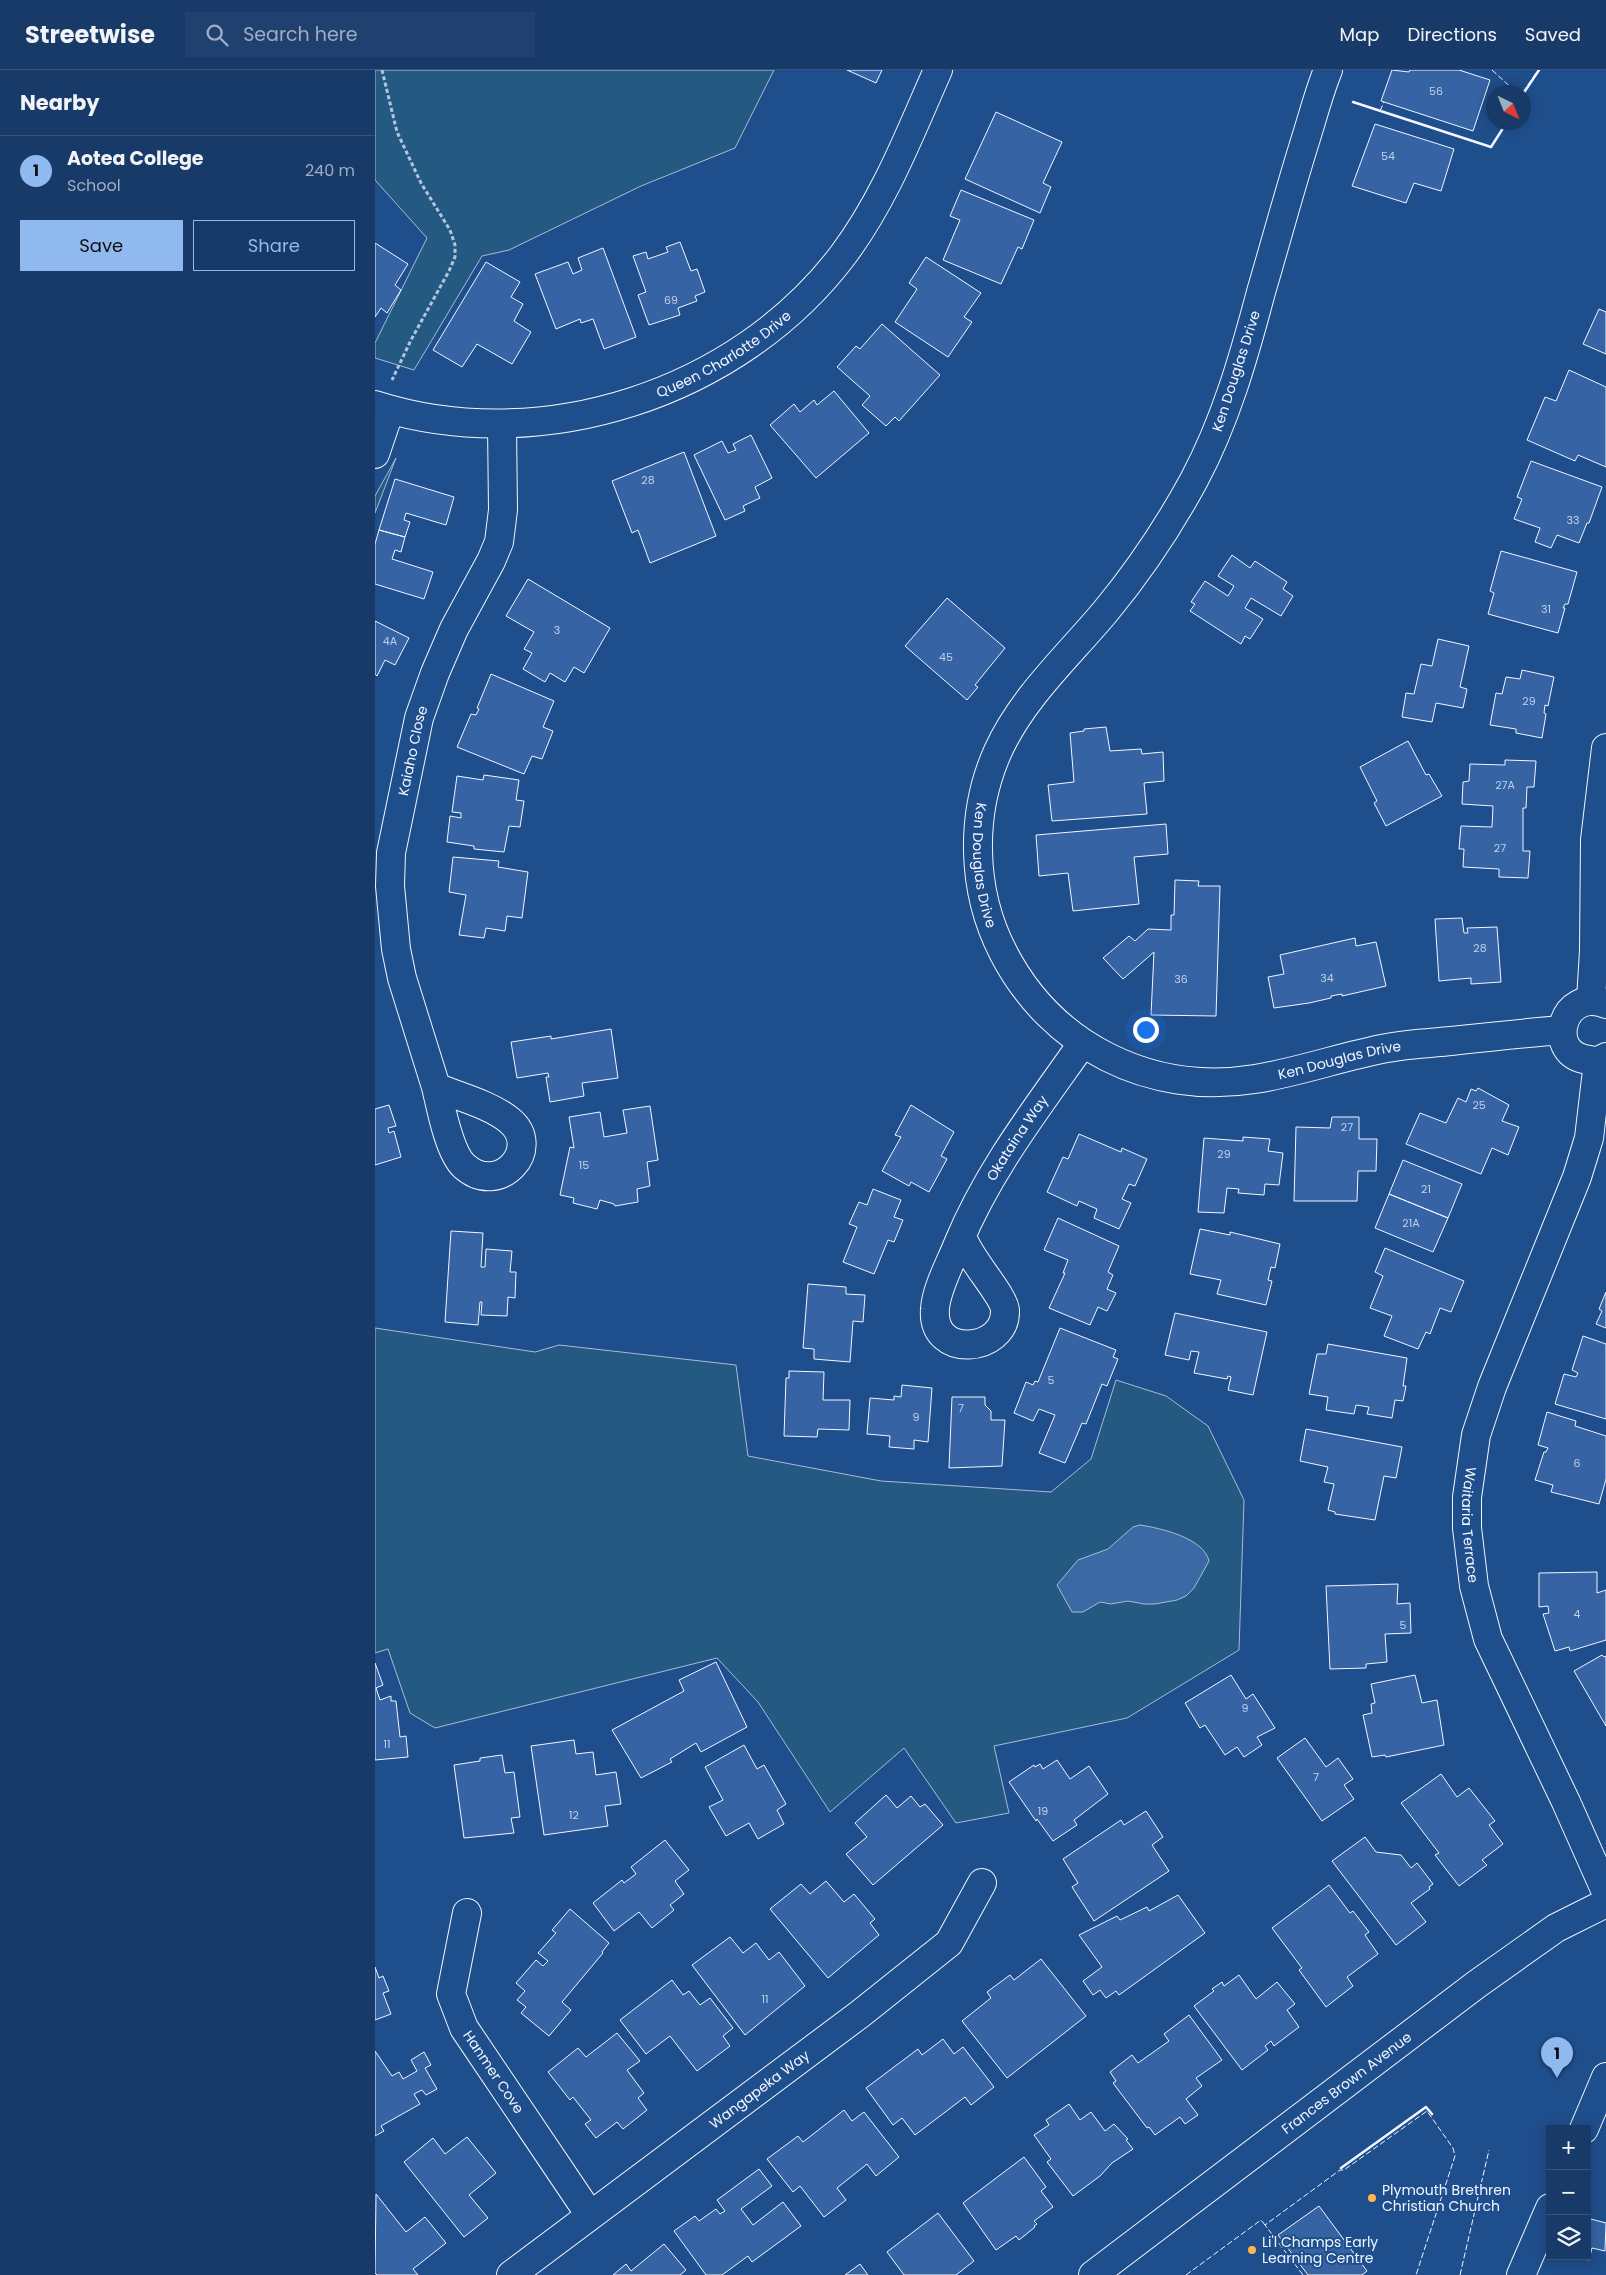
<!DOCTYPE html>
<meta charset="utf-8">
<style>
:root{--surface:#173a69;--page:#20416f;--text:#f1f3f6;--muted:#9eadc0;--line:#36547d;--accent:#90b9f0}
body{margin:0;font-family:Poppins,sans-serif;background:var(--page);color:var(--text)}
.controls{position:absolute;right:15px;bottom:15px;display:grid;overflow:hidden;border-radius:0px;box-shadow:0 2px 12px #0003}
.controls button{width:45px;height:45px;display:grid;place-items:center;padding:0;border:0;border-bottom:1px solid var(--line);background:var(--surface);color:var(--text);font:25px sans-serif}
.compass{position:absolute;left:1111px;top:15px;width:45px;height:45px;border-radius:50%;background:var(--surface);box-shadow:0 2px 12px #0003;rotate:137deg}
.you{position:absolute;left:770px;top:959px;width:18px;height:18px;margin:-12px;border:4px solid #fff;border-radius:50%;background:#1a73e8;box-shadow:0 0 0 8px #1a73e833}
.badge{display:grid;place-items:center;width:32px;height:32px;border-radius:50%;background:var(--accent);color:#111;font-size:16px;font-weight:700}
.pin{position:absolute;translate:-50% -41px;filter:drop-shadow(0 1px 2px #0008)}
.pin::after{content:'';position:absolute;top:26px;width:18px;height:15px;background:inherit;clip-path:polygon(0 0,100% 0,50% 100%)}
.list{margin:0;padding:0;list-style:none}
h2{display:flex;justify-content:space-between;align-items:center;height:65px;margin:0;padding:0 20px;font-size:21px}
h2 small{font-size:16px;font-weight:400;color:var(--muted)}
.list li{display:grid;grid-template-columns:32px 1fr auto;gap:15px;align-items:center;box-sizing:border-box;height:70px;padding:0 20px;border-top:1px solid var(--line)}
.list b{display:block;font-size:19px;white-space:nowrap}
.list p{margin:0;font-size:16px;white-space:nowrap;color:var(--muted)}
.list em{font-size:16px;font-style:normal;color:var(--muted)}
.actions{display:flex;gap:10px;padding:15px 20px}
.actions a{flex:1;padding:11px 0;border:1px solid var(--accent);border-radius:0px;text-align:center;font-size:18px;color:var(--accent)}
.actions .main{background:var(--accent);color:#111}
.icon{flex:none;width:28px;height:28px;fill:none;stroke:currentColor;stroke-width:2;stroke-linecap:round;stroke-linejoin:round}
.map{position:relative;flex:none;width:1231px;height:2205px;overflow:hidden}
header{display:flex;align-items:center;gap:30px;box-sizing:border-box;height:70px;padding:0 25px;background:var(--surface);border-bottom:1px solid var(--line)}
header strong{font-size:24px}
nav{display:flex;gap:28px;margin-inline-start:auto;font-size:18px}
.search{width:350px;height:45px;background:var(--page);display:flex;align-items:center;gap:12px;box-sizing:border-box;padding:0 18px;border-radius:0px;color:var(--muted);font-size:19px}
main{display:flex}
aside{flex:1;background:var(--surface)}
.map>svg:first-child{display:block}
</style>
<header>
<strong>Streetwise</strong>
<div class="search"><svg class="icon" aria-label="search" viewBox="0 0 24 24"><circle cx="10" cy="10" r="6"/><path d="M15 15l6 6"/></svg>Search here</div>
<nav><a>Map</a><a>Directions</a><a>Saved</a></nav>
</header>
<main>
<aside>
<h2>Nearby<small></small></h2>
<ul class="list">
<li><span class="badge">1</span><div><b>Aotea College</b><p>School</p></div><em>240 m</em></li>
</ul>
<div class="actions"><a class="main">Save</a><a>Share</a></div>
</aside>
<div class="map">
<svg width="1231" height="2205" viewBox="0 0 1231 2205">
<rect width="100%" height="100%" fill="#1f4e8c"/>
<path fill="#245a82" stroke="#a8bbd7" d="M0,0H399L360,78L266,116L134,180L107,186L39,300L0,288V273L52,168L0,110Z
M21,388L0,443V426Z
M0,1258L160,1282L184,1275L361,1295L373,1386L506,1411L676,1422L716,1389L741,1310L791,1326L833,1356L869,1430L864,1580L752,1648L619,1676L634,1743L581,1753L529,1678L455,1742L383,1632L342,1588L60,1658L35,1643L13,1579L0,1583Z"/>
<path fill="#3b69a3" stroke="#a8bbd7" d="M765,1455C785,1458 829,1468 834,1491L819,1518L811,1526L802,1530L780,1534H769L753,1531L736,1534L725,1532L708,1542H697L682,1515L703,1490L733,1479L758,1457Z"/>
<path fill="#3563a3" stroke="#f2f6ff" d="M472,0H507L501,13Z
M1017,0L1034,2L1035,0H1084L1115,10L1098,61L1006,31Z
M621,42L687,72L668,113L676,117L665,143L590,109Z
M1000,54L1079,79L1066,121L1039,113L1031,133L977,116Z
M586,120L659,150L647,179L643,177L626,214L568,190L585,150L575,146Z
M305,172L316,201L322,199L330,222L320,226L322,231L303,238L305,245L274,255L263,225L271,222L258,186L271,182L273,189L293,182L291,177Z
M0,173L33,194L20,215L26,220L12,243L6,238L0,247Z
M228,178L261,267L229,279L218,249L206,253L205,249L181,259L160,204L193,192L198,204L207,200L203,188Z
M551,187L606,223L589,247L597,252L573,287L520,252L542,219L534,213Z
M111,192L145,212L136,227L148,234L139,251L156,262L137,294L102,274L87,297L58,280Z
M1224,239L1231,242V284L1208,274Z
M507,254L565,305L524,351L520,347L511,356L487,335L495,326L462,297L481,276L485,279Z
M1194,300L1231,317V397L1203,385L1200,391L1152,370L1170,327L1181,331Z
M459,321L494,363L441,408L395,355L419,334L425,342L439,330L442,335Z
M376,365L397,408L380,417L385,428L368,436L370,441L350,450L319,385L347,371L353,383L361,380L358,374Z
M309,382L341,466L275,493L263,460L257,463L237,411Z
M1156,391L1227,417L1214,453H1212L1204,473L1182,465L1176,478L1160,472L1165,458L1139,449L1147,429L1142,427Z
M20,409L79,427L71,455L31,443L29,450L35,452L30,467L4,460Z
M4,460L30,467L26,482L20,480L17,489L58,502L49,529L0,514V474Z
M1126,481L1202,502L1193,534H1190L1188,538H1190L1183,563L1113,544L1119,523L1115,521Z
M857,485L875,498L880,491L912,512L908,519L918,526L906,546L876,528L870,538L888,549L875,569L870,566L866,574L815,541L820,534L816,532L830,511L853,526L859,516L843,506Z
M153,509L235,558L209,603L199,597L190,612L175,603L170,612L148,599L157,583L149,579L159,562L131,546Z
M572,528L630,578L600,615L603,617L592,630L530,576Z
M0,551L34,568L20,595L10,590L2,606L0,604Z
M1063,569L1094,576L1085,617L1092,619L1088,638L1061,633L1057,652L1027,647L1031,623L1039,624L1046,594L1057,596Z
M1147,600L1179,607L1173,636L1170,635L1169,643L1171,644L1167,668L1141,663V659L1115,655L1121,623L1127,624L1131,607L1145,609Z
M116,604L179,631L168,657L178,661L167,689L157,686L149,704L82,677L96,644L101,645L104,639L102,638Z
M731,657L735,681L766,679L767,684L788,682L789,711L769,713L772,744L677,751L673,715L699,712L695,663L709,661V659Z
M1033,671L1051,705L1054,704L1067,726L1011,756L999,733L1002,731L985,697Z
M1130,690L1161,691L1159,717H1152L1151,738H1148V781H1155L1153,808L1124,807V799L1088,797L1089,779H1084L1086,756L1117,757L1118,736L1087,734L1088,712L1094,711L1095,694L1130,695Z
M109,705L144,710L141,730L149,731L145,757L134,756L129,782L99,779V776L72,772L75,746L86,748V743L77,742L82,706L108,710Z
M791,754L793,784L759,787L764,834L698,841L693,803L664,806L661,765Z
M78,787L124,791L123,797L153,802L147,848L132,846L130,861L111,858L109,868L84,865L91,825L74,822Z
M800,810L824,811L823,816H845L841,946L776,945L779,882L748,909L728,888L754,866L760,871L773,859L796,860V845H799Z
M1087,848L1089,863H1093L1092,858L1122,857L1126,912L1096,914V908L1064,911L1060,849Z
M980,868L981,876L1001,872L1011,916L967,926V924L956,926V928L934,933L899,938L893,907L909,904L905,885Z
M236,959L243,1008L207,1013L209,1026L175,1032L171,1007H174L173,1003L142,1008L136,972L176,966V969Z
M1103,1018L1134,1035L1127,1051L1144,1057L1133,1085L1117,1078L1106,1104L1031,1074L1045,1043L1071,1053L1083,1028L1091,1032L1096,1019L1101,1021Z
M14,1035L21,1056L13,1058L14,1063L19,1061L26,1087L0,1095V1039Z
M536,1035L579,1062L566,1086L572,1089L554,1122L536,1112L534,1116L507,1101L526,1067L520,1065Z
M275,1036L283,1090L272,1092L275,1116L262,1119L263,1132L240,1136L239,1134L225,1130L222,1139L198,1133L199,1128L185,1125L195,1077L199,1078L194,1047L225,1042L229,1067L252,1063L248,1040Z
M957,1047H984V1069H1002L1001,1101H983L982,1131H919L921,1057L955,1058Z
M704,1064L746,1082L747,1078L772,1089L760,1116L754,1114L747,1129L756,1133L744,1159L719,1148L722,1139L704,1131L702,1136L672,1122L688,1087L693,1089Z
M868,1067L895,1069L893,1081L908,1083L904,1115L890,1114L889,1125L863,1123L864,1119L852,1118L849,1143L823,1142L829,1068L868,1071Z
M1028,1090L1087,1114L1073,1148L1014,1124Z
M498,1119L526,1130L519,1147L528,1150L519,1172L513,1170L499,1204L468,1192L482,1157L474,1154L484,1132L492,1135Z
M1014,1124L1073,1148L1058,1182L1000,1158Z
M683,1148L744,1176L733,1202L738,1205L732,1219L741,1223L732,1241L723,1237L715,1255L674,1238L690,1203H688L693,1190L669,1180Z
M825,1159L855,1165V1162L905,1174L900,1198L896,1197L893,1210L897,1211L891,1235L842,1224L846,1210L815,1204Z
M76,1161L108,1163L106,1197H110L111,1179L137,1181L135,1202H141L140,1228L133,1227L132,1246L106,1245L107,1232H105L103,1255L70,1252Z
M1010,1178L1089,1211L1076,1242L1065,1238L1055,1264L1051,1262L1043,1279L1009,1266L1017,1246L995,1238L1008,1206L1000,1202Z
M433,1214L471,1217V1224L490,1225L488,1252L478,1251L475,1292L439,1289V1279L428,1278Z
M1231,1222V1258L1221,1254L1227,1241L1224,1239Z
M800,1243L892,1262L878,1325L853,1320L856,1307L853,1306L852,1309L819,1303L824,1282L816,1281L814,1290L790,1285Z
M685,1258L741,1280L738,1287L743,1289L732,1316L727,1314L711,1354L707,1353L690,1393L664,1383L680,1345L664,1339L658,1351L639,1343L651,1312L658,1315L660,1311L663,1312Z
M1208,1266L1231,1274V1349L1180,1334L1189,1304L1201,1307L1203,1303L1197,1300Z
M953,1274L1032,1288L1028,1316H1031L1028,1331L1020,1330L1017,1348L992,1344L994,1337L981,1335L979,1344L951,1340L953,1327L934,1324L942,1284H951Z
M414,1301L449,1302L448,1330H475L474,1360L443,1359L442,1367L409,1366L411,1308H414Z
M527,1315L557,1318L553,1372L539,1370V1379L514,1377L515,1366L492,1364L495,1328L519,1330V1326L526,1327Z
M577,1327H610V1335L616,1341V1350H630L627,1396L574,1398Z
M1172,1342L1201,1351L1200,1356L1231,1366V1409L1224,1434L1176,1422L1178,1415L1160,1410L1169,1382H1171L1173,1378L1163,1375Z
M931,1359L1027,1377L1021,1408L1009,1406L1000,1450L960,1444V1442L953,1440L959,1414L949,1412L953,1397L925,1391Z
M1222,1502V1523L1231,1520V1570L1195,1581L1194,1577L1180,1581L1168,1544L1174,1543L1173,1536L1164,1537V1503Z
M1023,1514L1022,1534L1035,1533L1036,1563L1010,1564L1012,1592L991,1594V1598L955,1599L951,1516Z
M1227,1585L1229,1587L1231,1586V1656L1199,1601Z
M341,1592L372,1657L326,1682L321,1673L295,1689L297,1692L266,1708L237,1660L309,1621L304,1610Z
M0,1593L8,1615L1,1618L5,1630L16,1626V1631H21L25,1667L31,1666L33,1687L0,1690Z
M856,1605L871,1629L878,1624L900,1658L882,1667L887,1675L869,1687L862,1677L850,1685L830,1655L825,1658L810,1633Z
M1040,1605L1047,1633L1062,1630L1069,1675L1011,1687L1010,1685L997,1687L988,1645L997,1643L996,1634L1000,1633L996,1614Z
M930,1668L951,1697L963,1688L978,1709L969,1715L979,1729L947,1751L902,1688Z
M199,1670L201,1684L218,1682L221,1705L241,1702L246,1734L230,1736L233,1756L169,1765L156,1676Z
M369,1675L382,1699L389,1695L411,1734L402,1740L409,1754L383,1769L374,1753L351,1766L334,1737L348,1730L330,1697Z
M127,1685L130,1703L139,1702L145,1747L136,1748L139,1763L89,1768L79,1695L105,1691V1688Z
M682,1690L695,1709L714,1696L733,1724L699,1750L702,1755L678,1771L662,1749L661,1751L634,1712L659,1695L660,1697L665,1694L668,1699Z
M1066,1704L1082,1727L1094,1718L1120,1751L1114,1755L1128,1774L1107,1790L1112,1795L1084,1816L1060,1785L1064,1783L1026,1733Z
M511,1725L522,1738L536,1726L545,1737L550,1734L568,1755L498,1815L471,1784L492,1767L480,1753Z
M771,1741L788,1767L777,1775L794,1801L719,1851L697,1817L703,1813L688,1789L746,1750L749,1755Z
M990,1767L1001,1782L1026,1785L1036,1798L1042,1793L1058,1814L1054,1817L1055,1819L1036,1833L1051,1852L1021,1875L957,1791Z
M290,1770L314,1800L300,1811L309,1824L295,1835L299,1840L277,1858L264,1842L239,1861L218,1833L247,1810L249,1813L261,1804L256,1797Z
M451,1811L469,1832L479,1824L500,1849L495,1853L504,1865L453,1908L395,1839L426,1814L435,1824Z
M954,1815L975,1843L978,1841L994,1862L990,1865L1003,1884L972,1907L978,1916L951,1937L924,1900L927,1898L897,1858Z
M803,1825L830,1863L744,1925L741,1921L731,1928L725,1920L718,1925L708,1911L727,1897L704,1865L742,1846L745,1850L772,1837L774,1841Z
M195,1839L234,1873L227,1882L228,1883L187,1932L196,1940L174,1966L146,1943L151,1937L142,1930L150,1921L141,1913L161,1890L168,1896L173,1891L163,1883L181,1863L177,1860Z
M355,1867L368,1883L381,1873L394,1890L404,1882L430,1916L370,1965L317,1895Z
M666,1889L711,1946L632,2008L587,1951L616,1928L612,1922L635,1905L639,1910Z
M0,1897L4,1908L8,1906L14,1921L8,1923L16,1944L0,1950Z
M864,1905L881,1929L902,1912L920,1934L912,1940L924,1957L899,1976L896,1971L890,1976L893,1980L867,2000L819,1936L839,1921L837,1919L847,1912L849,1916Z
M297,1910L308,1925L314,1921L325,1935L335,1928L358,1958L348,1966L355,1976L322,2001L295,1966L271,1984L245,1950Z
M814,1945L847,1990L821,2008L827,2016L811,2029L823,2045L810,2054L805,2047L780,2065L774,2057L772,2058L738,2013L741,2011L735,2002L757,1985L763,1993L794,1971L789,1964Z
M242,1963L265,1991L252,2000L269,2023L263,2028L272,2040L248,2059L242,2052L221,2068L210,2054L216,2050L198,2027L195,2030L173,2002L203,1978L211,1987Z
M568,1969L579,1984L588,1977L619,2017L596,2035L590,2027L540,2065L527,2048L518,2055L491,2018L543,1979L547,1985Z
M0,1981L17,2006L24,2002L28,2009L42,2001L36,1990L49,1982L56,1995L50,1998L62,2019L51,2025L47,2020L39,2024L45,2034L6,2056L9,2061L0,2066Z
M694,2034L705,2050L716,2042L730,2061L739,2054L753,2069L751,2070L758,2079L737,2093L725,2106L698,2126L672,2092L676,2089L659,2065L674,2055L671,2050Z
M469,2040L477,2051L489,2042L524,2087L501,2106L492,2094L462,2118L471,2130L449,2147L425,2116L418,2122L392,2089L423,2066L428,2072Z
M92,2067L121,2103L94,2125L113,2148L89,2167L29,2092L58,2068L70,2084Z
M649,2087L671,2117L666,2121L678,2137L659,2151L662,2154L659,2156L660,2157L644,2170L641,2166L621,2180L588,2133Z
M384,2099L397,2116L366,2139L378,2155L408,2132L426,2156L377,2192L373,2186L347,2205H331L299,2161L320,2146L324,2151L341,2139L345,2144L350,2141L342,2130Z
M1,2124L31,2162L50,2147L71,2173L38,2199L43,2205H2L0,2203Z
M944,2136L992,2201L987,2205H933L903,2165Z
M563,2143L599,2191L581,2205H529L512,2182Z
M1212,2148L1231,2153L1230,2181L1217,2178L1214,2190L1201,2186H1212Z
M289,2174L311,2200L305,2205H238L251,2194L256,2201Z
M485,2194L493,2205H470Z"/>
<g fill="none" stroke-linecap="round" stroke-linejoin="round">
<g stroke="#f2f6ff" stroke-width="30">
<g id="minor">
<path id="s1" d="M953,0C944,22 938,46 931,68C915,119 901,171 886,222C869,286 851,350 819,410C794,456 764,501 730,542C693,586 647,628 623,681C595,743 596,820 628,882C676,976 775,1026 880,1009C925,1002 968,986 1012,978C1033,974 1055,973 1076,971C1113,967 1150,963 1187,960"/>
<path id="s2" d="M0,335C166,388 363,324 468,185C510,129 535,63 563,0"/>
<path d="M0,384L15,340"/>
<path d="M1216,930L1219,880L1220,770L1231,678"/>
<path d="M1231,934C1187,917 1171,981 1209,989C1218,991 1223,992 1231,987"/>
<path id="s3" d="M1223,992L1214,1068L1202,1107L1117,1317L1101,1365L1092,1427V1458L1099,1516L1113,1569L1191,1732L1231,1822"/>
<path id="s4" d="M61,1017C66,1038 74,1082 89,1096C124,1128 169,1078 134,1050C114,1034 84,1027 61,1017L27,908L21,879L15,816L16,783L44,648L60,603L79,559L116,491L124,472L128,440L127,354"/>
<path id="s5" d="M587,1166C593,1188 630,1226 630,1241C631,1282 556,1290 560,1239C561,1219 576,1192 583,1174C613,1101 662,1038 707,974"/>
<path id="s6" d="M92,1843L76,1924L89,1958L215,2145"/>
<path d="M1209,2059L1231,2007"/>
<path id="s7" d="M136,2205L485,1944L574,1873L607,1813"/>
<path id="s8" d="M718,2205L1102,1914L1181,1858L1231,1833"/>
<path d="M1146,2205L1175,2138"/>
</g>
</g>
<path stroke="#b3c4dc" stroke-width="3" stroke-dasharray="4 2.5" stroke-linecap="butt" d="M7,0L22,62L46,113L75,160L80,175V187L74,201L36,270L17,310"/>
<use href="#minor" stroke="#1f4e8c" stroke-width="28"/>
<path stroke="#f2f6ff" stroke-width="1" stroke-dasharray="6 2.5" stroke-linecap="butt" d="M1117,0L1141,22
M1148,22L1163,0
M1005,41L1009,32
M811,2205L886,2150L890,2155
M928,2205L890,2155L965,2100H969L1052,2041L1078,2078L1080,2086L1041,2205
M1085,2205L1114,2080"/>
<path stroke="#f2f6ff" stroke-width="2.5" d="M1148,24L1164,0
M978,32L1116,77L1132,52
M966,2098L1051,2037L1057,2044"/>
</g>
<g fill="#ffb74d" stroke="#1f4e8c" stroke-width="2">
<circle cx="997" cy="2128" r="5"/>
<circle cx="877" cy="2180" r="5"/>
</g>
<g text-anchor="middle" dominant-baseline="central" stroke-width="4" stroke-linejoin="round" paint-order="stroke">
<g font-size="11" fill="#c3d1e8">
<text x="1061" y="21">56</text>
<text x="1013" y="86">54</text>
<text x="296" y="230">69</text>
<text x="273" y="410">28</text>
<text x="1198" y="450">33</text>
<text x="1171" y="539">31</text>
<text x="182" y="560">3</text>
<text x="15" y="571">4A</text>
<text x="571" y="587">45</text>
<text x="1154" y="631">29</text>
<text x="1130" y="715">27A</text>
<text x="1125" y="778">27</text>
<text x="1105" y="878">28</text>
<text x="952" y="908">34</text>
<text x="806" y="909">36</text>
<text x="1104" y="1035">25</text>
<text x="972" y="1057">27</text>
<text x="849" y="1084">29</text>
<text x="209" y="1095">15</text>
<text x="1051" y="1119">21</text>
<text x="1036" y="1153">21A</text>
<text x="676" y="1310">5</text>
<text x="586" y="1338">7</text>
<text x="541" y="1347">9</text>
<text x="1202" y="1393">6</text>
<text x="1202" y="1544">4</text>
<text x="1028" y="1555">5</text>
<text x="870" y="1638">9</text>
<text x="12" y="1674">11</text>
<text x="941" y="1707">7</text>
<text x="668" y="1741">19</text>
<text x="199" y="1745">12</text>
<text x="390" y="1929">11</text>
</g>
<g font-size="14" fill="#f2f6ff" stroke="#1f4e8c">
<text stroke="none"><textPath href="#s2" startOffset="365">Queen Charlotte Drive</textPath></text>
<text transform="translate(861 301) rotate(-72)">Ken Douglas Drive</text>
<text stroke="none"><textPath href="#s4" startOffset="616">Kaiaho Close</textPath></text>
<text stroke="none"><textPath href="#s1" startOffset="885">Ken Douglas Drive</textPath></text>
<text stroke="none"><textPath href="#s1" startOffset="1364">Ken Douglas Drive</textPath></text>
<text stroke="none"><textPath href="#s5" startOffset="389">Okataina Way</textPath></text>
<text stroke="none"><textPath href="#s3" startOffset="485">Waitaria Terrace</textPath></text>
<text stroke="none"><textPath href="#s6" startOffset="172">Hanmer Cove</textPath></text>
<text stroke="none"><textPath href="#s8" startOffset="318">Frances Brown Avenue</textPath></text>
<text stroke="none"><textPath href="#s7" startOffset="310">Wangapeka Way</textPath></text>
</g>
<g font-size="14" fill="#f2f6ff" stroke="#1f4e8c" text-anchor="start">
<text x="1007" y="2120">Plymouth Brethren<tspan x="1007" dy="16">Christian Church</tspan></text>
<text x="887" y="2172">Li'l Champs Early<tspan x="887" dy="16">Learning Centre</tspan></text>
</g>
</g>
</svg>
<div class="controls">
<button>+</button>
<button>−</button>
<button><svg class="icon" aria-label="layers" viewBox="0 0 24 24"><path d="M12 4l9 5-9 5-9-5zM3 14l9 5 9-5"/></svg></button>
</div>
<svg class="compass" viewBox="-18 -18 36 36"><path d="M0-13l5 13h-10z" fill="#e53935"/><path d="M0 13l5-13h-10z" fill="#9eadc0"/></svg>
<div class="you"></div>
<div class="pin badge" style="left:1182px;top:2008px">1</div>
</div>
</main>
